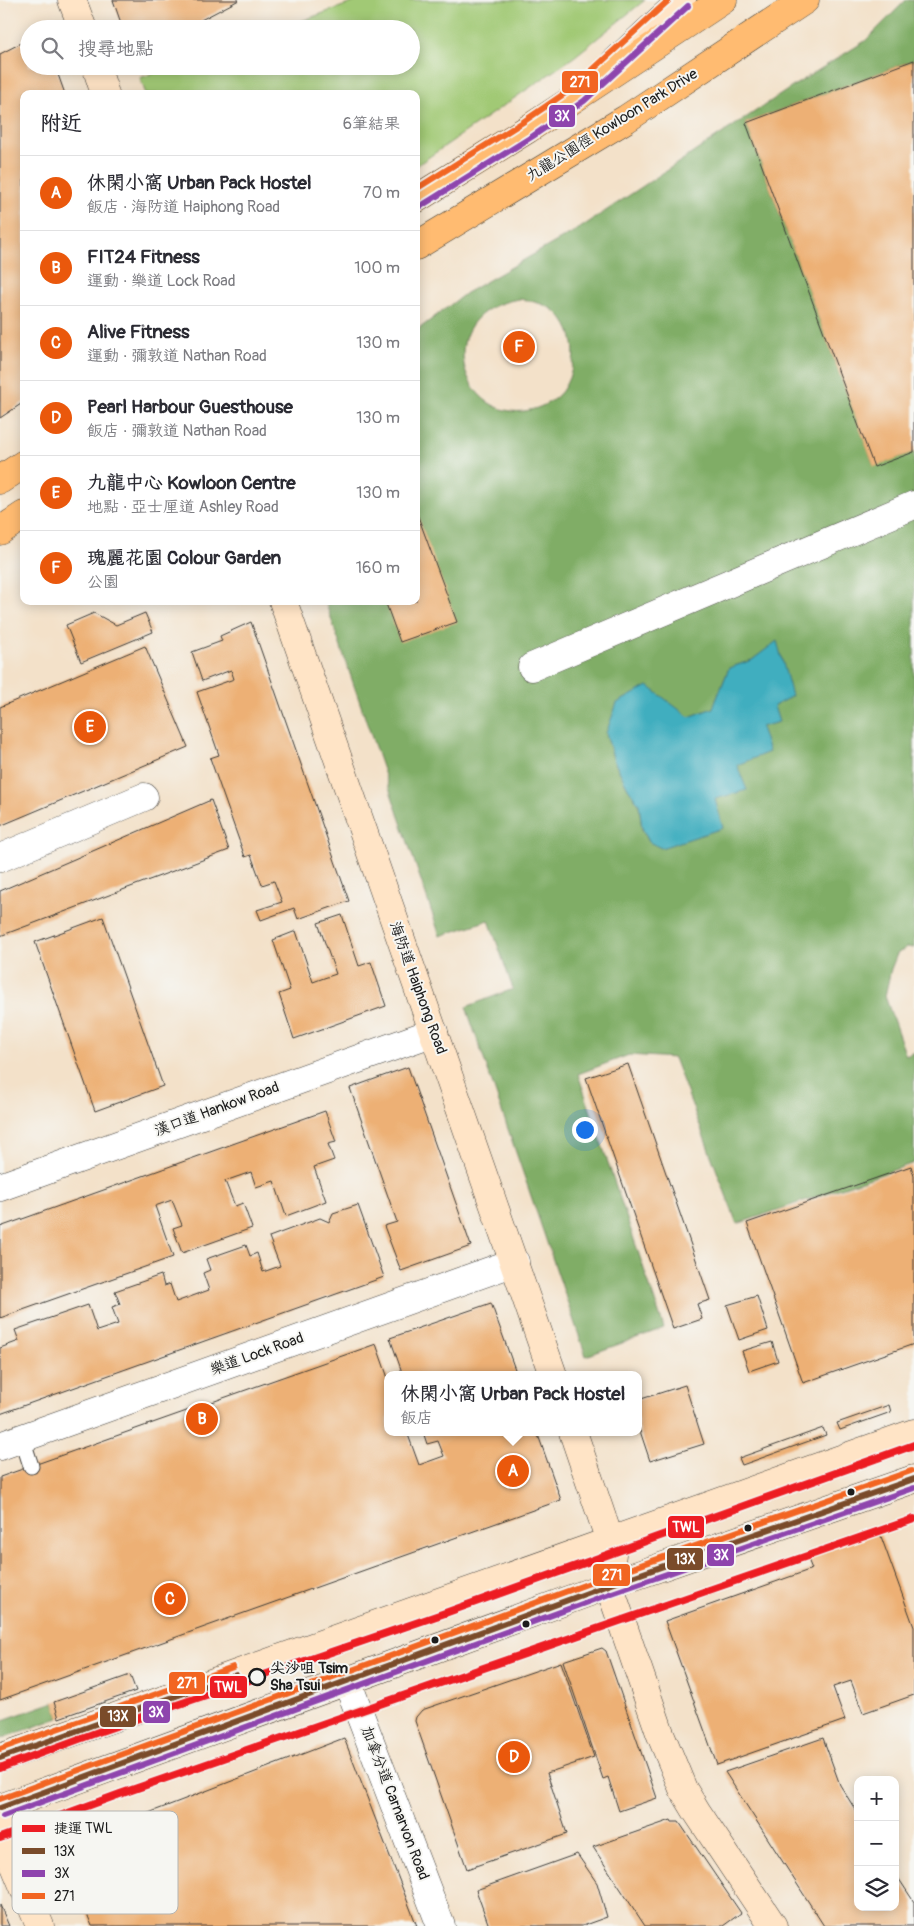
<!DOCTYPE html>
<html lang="zh-TW">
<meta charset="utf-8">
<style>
:root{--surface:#fff;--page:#f7f7f7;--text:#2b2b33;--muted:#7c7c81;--line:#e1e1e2;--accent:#ea580c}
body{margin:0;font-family:Pangolin,"LXGW WenKai TC",sans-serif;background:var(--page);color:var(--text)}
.controls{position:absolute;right:15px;bottom:15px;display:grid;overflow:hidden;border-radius:10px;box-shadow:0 2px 12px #0003}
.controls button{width:45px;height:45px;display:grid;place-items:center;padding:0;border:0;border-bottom:1px solid var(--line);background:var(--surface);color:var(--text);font:25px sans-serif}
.you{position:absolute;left:584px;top:1129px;width:18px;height:18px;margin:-12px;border:4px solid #fff;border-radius:50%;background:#1a73e8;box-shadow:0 0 0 8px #1a73e833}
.badge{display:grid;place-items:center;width:32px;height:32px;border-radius:50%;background:var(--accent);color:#fff;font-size:16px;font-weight:700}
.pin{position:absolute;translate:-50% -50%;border:2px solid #fff;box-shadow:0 1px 5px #0006}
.popup{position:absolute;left:384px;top:1371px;width:258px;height:65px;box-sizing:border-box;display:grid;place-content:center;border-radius:10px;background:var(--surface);filter:drop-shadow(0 1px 4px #0005);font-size:16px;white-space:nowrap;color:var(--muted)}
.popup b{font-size:19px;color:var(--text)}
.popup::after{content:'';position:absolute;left:50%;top:100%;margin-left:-10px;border:10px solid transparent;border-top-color:var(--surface)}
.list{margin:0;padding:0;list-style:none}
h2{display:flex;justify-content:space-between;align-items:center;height:65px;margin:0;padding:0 20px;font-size:21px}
h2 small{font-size:16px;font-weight:400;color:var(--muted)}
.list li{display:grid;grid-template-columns:32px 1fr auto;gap:15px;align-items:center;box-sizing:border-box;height:75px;padding:0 20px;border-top:1px solid var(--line)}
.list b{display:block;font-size:19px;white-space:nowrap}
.list p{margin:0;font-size:16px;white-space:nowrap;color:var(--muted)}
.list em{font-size:16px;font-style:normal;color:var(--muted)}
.icon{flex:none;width:28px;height:28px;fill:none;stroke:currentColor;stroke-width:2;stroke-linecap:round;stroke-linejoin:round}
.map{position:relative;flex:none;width:914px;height:1926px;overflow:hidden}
.search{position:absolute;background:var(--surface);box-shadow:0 2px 12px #0003;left:20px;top:20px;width:400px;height:55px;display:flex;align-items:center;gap:12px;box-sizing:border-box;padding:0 18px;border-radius:28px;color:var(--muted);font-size:19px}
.panel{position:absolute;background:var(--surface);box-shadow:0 2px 12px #0003;left:20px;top:90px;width:400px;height:515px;border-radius:10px}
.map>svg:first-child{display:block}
</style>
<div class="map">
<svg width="914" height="1926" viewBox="0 0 914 1926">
<rect width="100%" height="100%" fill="#f6f6f2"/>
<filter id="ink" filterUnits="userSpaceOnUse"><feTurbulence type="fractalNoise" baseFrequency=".02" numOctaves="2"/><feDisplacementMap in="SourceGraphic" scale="10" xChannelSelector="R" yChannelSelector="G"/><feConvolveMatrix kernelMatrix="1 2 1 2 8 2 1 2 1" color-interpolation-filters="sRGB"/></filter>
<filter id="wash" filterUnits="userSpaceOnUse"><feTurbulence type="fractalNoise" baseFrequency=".0096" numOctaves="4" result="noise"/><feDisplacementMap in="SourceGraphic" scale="20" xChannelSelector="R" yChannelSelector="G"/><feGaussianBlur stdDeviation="1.12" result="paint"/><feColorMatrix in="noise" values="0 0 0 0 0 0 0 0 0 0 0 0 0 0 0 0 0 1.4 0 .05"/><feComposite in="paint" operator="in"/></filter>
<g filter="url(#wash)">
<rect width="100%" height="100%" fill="#f3e1c9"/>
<path fill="#a1c974" stroke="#5e7248" d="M360,0H645L574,57L416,166V94H146L140,78L172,66H411V29H279Z"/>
<path fill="#80ad66" stroke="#4e6441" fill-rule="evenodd" d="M906,0H914V60L746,123L874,466L914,452V948L907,947L897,954L891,969L885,996L906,1056L914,1052V1163L737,1224L674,1058L629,1055L578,1074L664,1328L586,1356L466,1007L513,989L489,920L440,936L325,601H416V331L466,293L580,228L798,83L865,41ZM519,299C531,301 542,303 552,309C578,327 579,363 564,388C559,397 548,404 537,408C465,433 423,314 519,299ZM777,642L774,706L761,727L715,798L649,842L642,829L639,804L628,788L614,761L606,733L673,706L689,717L713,708L729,668L752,660Z
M54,1702L59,1718L0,1739V1721Z"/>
<path fill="#41aebf" stroke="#2e656e" d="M777,641L792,696L774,706L779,722L761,727L769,752L737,765L747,790L715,799L723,828L661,848L649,842L642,828L639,804L628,788L614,761L606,733L617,703L648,686L689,717L713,708L729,668L752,660Z"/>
<g id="blocks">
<path fill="#edb074" d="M113,0H239L201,20L205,29H123Z
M29,39V66H55L65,94H24V402L0,418V54Z
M914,60V452L874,467L746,123Z
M416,511L457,622L400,642L385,601H416Z
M94,613L116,625L145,613L153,632L81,662L66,625Z
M251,622L349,901L298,919L294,908L261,920L257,910L282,902L274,881L262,885L251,855L245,857L210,758L219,755L197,692L234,679L231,670L202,681L192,652L222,641L220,636Z
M145,646L188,747L0,826V707Z
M211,800L229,850L0,936V891Z
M342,915L359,966L371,962L386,1006L294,1039L279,994L290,990L273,940L296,931L313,982L324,978L336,974L318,923Z
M103,917L163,1086L95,1111L35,942Z
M628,1064L710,1300L697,1304L702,1319L673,1329L586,1078Z
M408,1067L471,1246L401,1271L384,1226L397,1222L350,1088Z
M325,1111L336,1142L328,1144L334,1160L314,1167L326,1201L286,1216L274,1181L256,1187L251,1172L225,1181L235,1206L243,1203L252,1228L182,1253L173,1228L182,1225L172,1200L155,1206L173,1257L0,1318V1227Z
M911,1166L914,1176V1344L803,1383L747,1223Z
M358,1205L384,1277L0,1414V1348L19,1341L15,1330L88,1305L97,1331L118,1324L112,1307L120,1304L115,1291L161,1275L164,1286L170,1284L176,1302L209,1290L203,1273L210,1270L206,1259L246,1245L250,1256L257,1253L263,1272L280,1266L269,1237L320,1218L329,1222L333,1213Z
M757,1296L768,1330L739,1340L727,1305Z
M491,1303L517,1375H403L390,1338Z
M772,1342L778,1361L749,1371L742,1351Z
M376,1344L388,1378V1432H407L419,1465L444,1456L438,1441L427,1444L423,1432H537L561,1500L0,1700V1477Z
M685,1385L704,1444L650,1461L638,1425V1400Z
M889,1405L891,1412L840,1430L837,1423Z
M823,1428L826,1435L742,1465L739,1458Z
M879,1531L914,1627V1695L863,1713L851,1681L833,1687L845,1720L717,1765L665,1621L812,1569L807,1557Z
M602,1648L606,1651L657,1798L619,1811L608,1777L603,1779L563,1661Z
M561,1662L594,1757L547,1773L567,1834L467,1869L415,1721L416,1717L422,1710Z
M130,1675L136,1691L59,1718L54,1702Z
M344,1738L417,1926H92L60,1847Z
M823,1738L840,1785L858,1814V1907H895V1873L914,1902V1926H824L725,1772Z
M671,1820L672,1822H679L741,1913L723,1926H645L593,1847Z
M577,1854L597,1883L607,1917L582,1926H489L476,1890Z
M0,1905L9,1926H0Z"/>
</g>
</g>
<g filter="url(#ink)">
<use href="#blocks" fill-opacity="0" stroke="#3c3a36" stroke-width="1"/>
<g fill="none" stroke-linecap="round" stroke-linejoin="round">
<g stroke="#3c3a36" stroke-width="17">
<path id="lane" d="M22,1438L31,1466"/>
</g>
<g stroke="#3c3a36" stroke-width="29">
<path id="street" d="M532,667L914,505
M0,858L144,797
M0,1187L434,1032
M0,1446L515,1262
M347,1681L441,1926"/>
</g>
<g stroke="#3c3a36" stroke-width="29">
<path id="secondary" d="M72,0L83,29
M614,63L682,0
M96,66L105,94
M283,601L553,1375
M573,1432L612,1547C614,1560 605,1572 609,1585L660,1733L683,1789L697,1812L773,1926
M0,1758L914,1433
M0,1808L609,1585L914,1479
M0,1830L40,1926"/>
</g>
<g stroke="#3c3a36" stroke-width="29">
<path id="primary" d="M416,199L528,129L723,0
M416,246L626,119L805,0
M0,480L24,464
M0,531L24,515"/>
</g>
<use href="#lane" stroke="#fff" stroke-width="15"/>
<use href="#street" stroke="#fff" stroke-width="28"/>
<use href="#secondary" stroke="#ffe4c6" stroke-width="28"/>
<use href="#primary" stroke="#ffbb71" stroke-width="28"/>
<g stroke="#f6f6f2" stroke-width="10">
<path id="bus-1" d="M0,1758L236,1675
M0,1808L609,1585L914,1479"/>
</g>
<g stroke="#f6f6f2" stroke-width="10">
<path id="bus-2" d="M421,206L533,136L584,101L688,6
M3,1766L239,1683
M3,1816L612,1593L914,1488"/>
</g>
<g stroke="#f6f6f2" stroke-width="10">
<path id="bus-3" d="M416,189L523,122L574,87L669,0
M0,1749L233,1667
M0,1799L606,1577L911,1471"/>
</g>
<use href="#bus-1" stroke="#7a4b2a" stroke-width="6"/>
<use href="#bus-2" stroke="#8e44ad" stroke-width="6"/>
<use href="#bus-3" stroke="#f26522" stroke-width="6"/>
<g stroke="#f6f6f2" stroke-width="11">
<path id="metro-1" d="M0,1768L101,1731L445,1613L914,1445
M0,1838L120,1794L914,1519"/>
</g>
<use href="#metro-1" stroke="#ed1d24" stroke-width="8"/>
</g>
</g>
<g fill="#1c1c1c" stroke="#f6f6f2" stroke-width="2">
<circle cx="851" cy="1492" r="4.5"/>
<circle cx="748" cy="1528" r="4.5"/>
<circle cx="526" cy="1624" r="4.5"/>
<circle cx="435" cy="1640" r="4.5"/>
</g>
<circle fill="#f6f6f2" stroke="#1c1c1c" stroke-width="2.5" cx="257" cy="1677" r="8"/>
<g text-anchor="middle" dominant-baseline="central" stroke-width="4" stroke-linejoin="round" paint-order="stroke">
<g font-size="15" fill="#1c1c1c" stroke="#f6f6f2">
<text transform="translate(612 125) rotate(-32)">九龍公園徑 Kowloon Park Drive</text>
<text transform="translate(418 988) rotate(70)">海防道 Haiphong Road</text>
<text transform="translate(217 1109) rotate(-20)">漢口道 Hankow Road</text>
<text transform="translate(257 1354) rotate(-20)">樂道 Lock Road</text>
<text transform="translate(395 1803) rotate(69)">加拿分道 Carnarvon Road</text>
</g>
<g font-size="15" font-weight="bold" fill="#1c1c1c" stroke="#f6f6f2" text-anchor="start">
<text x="270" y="1668">尖沙咀 Tsim<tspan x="270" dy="17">Sha Tsui</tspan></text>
</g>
</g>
<rect x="12" y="1811" width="166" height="103" rx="8" fill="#f6f6f2" stroke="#b5b5b2" stroke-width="1"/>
<rect x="22" y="1825" width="23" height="7" fill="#ed1d24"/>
<rect x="22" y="1848" width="23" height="6" fill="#7a4b2a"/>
<rect x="22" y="1870" width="23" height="7" fill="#8e44ad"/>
<rect x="22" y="1893" width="23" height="6" fill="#f26522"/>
<g font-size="14" fill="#1c1c1c">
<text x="54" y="1833">捷運 TWL</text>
<text x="54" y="1856">13X</text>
<text x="54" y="1878">3X</text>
<text x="54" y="1901">271</text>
</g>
<g stroke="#f6f6f2" stroke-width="2">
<rect x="561" y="70" width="38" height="24" rx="5" fill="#f26522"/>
<rect x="548" y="104" width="28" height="24" rx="5" fill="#8e44ad"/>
<rect x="667" y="1515" width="38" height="24" rx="5" fill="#ed1d24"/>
<rect x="706" y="1543" width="29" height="24" rx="5" fill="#8e44ad"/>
<rect x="666" y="1547" width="38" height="24" rx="5" fill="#7a4b2a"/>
<rect x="592" y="1563" width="39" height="24" rx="5" fill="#f26522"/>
<rect x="168" y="1671" width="38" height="24" rx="5" fill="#f26522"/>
<rect x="209" y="1675" width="39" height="24" rx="5" fill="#ed1d24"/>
<rect x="142" y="1700" width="29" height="24" rx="5" fill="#8e44ad"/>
<rect x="99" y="1705" width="38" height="23" rx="5" fill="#7a4b2a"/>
</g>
<g font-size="14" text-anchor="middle" font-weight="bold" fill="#fff">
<text x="580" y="87">271</text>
<text x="562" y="121">3X</text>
<text x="686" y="1532">TWL</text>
<text x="721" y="1560">3X</text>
<text x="685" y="1564">13X</text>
<text x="612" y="1580">271</text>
<text x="187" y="1688">271</text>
<text x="228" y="1692">TWL</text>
<text x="156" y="1717">3X</text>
<text x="118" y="1721">13X</text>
</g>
</svg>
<div class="controls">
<button>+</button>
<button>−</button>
<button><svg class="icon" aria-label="layers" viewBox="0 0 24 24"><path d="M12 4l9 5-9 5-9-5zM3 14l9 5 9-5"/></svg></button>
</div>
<div class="you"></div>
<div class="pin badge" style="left:513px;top:1471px">A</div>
<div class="popup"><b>休閑小窩 Urban Pack Hostel</b>飯店</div>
<div class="pin badge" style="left:202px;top:1419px">B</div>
<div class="pin badge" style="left:170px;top:1599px">C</div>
<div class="pin badge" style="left:514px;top:1757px">D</div>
<div class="pin badge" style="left:90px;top:727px">E</div>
<div class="pin badge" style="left:519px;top:347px">F</div>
<div class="search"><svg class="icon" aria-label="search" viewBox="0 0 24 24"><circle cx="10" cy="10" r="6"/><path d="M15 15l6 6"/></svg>搜尋地點</div>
<section class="panel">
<h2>附近<small>6筆結果</small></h2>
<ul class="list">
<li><span class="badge">A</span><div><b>休閑小窩 Urban Pack Hostel</b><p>飯店 · 海防道 Haiphong Road</p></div><em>70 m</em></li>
<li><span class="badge">B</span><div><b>FIT24 Fitness</b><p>運動 · 樂道 Lock Road</p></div><em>100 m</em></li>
<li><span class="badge">C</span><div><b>Alive Fitness</b><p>運動 · 彌敦道 Nathan Road</p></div><em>130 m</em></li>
<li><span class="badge">D</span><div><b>Pearl Harbour Guesthouse</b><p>飯店 · 彌敦道 Nathan Road</p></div><em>130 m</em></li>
<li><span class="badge">E</span><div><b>九龍中心 Kowloon Centre</b><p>地點 · 亞士厘道 Ashley Road</p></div><em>130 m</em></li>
<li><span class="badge">F</span><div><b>瑰麗花園 Colour Garden</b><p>公園</p></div><em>160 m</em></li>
</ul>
</section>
</div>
